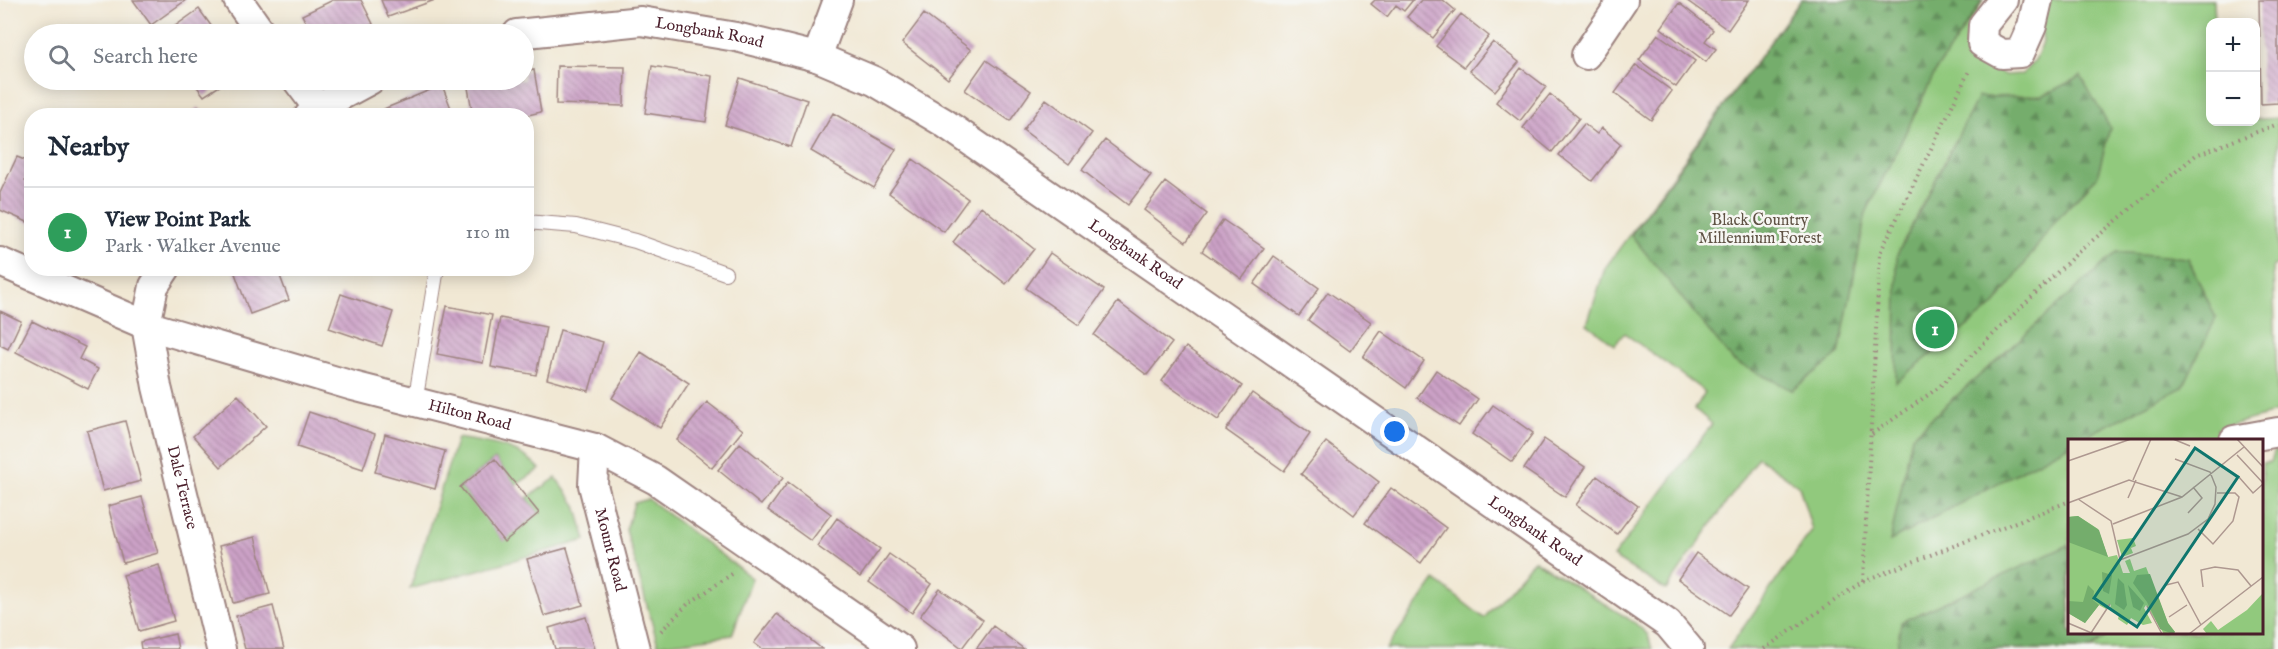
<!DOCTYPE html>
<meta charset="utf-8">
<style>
:root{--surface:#fff;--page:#f6f6f7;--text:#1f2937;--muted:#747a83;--line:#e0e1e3;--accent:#b45309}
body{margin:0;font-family:"IM FELL English",serif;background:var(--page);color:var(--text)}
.controls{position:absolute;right:18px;top:18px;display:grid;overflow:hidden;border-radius:12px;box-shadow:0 3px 15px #0003}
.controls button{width:54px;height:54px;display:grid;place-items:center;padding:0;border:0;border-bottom:2px solid var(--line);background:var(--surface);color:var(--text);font:30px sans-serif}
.you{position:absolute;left:1395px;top:432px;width:21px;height:21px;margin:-15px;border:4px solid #fff;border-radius:50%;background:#1a73e8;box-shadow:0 0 0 9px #1a73e833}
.badge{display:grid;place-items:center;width:39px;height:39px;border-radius:50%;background:var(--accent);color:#fff;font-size:20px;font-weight:700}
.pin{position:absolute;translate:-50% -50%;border:3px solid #fff;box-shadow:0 2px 6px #0006}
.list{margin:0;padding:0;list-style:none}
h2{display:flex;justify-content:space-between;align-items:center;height:78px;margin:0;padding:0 24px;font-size:26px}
h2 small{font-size:20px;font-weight:400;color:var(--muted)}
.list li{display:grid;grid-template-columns:39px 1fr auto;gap:18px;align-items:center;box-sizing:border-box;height:90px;padding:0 24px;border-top:2px solid var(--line)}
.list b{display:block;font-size:22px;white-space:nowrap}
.list p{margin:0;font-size:20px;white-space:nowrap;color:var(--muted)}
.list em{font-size:20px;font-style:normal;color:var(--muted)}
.icon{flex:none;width:33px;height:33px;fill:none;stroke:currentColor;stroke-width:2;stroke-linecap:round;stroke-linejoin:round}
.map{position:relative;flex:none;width:2278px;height:649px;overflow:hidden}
.search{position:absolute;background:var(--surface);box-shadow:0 3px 15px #0003;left:24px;top:24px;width:510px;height:66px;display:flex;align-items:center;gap:15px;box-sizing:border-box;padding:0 21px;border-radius:33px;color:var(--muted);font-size:22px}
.panel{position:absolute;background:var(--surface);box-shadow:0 3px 15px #0003;left:24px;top:108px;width:510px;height:168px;border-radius:24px}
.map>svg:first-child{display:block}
</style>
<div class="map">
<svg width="2278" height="649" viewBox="0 0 2278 649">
<defs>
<pattern id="forest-firs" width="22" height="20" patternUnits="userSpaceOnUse" patternTransform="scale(1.5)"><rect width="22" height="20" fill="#74ad6c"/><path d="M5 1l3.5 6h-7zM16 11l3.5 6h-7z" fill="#618c59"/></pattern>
<pattern id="building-back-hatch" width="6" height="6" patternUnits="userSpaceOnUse" patternTransform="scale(1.5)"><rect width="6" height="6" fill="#cca2c7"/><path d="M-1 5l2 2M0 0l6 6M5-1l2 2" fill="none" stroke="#a883a2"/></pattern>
</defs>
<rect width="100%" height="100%" fill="#f6f6f2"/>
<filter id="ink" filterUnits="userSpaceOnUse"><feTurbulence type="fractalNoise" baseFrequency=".0167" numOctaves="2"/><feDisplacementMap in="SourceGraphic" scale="12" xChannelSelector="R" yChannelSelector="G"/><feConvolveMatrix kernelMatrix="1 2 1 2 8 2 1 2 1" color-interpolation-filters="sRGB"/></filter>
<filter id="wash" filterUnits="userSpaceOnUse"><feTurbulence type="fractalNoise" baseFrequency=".008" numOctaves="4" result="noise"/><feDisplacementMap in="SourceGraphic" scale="24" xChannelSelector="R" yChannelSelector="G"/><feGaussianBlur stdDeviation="1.35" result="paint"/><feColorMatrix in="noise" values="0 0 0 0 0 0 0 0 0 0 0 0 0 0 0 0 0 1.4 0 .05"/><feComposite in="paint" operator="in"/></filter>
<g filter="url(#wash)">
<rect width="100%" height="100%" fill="#f1e8d4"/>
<path fill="#91c97d" stroke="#6e7454" stroke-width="1.5" d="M1801,0H1983C1974,16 1971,43 1982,59C1987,65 1998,71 2005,75L2022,74L2035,60L2043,42L2040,20L2043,0H2214L2215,22H2210V122L2278,118V264L2273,266L2278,412L2217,429L2220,440H2070V632H2262V463L2270,462L2274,451L2278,450V649H1728L1812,530L1799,486L1758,457L1666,590L1613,557L1712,424L1695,409L1705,392L1624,333L1615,345L1587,324L1605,268Z
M457,438C487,443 519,445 540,469L516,485L495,459L460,487L539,513L527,498L556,478L576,505L586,540L410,589Z
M648,499L752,578L732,635L658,645L626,530L634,503Z
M1534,560L1634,622L1648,635L1652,649H1386L1435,580L1484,618Z"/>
<path fill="url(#forest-firs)" stroke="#5f664c" stroke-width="1.5" d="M1801,0H1983L1937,69L1866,213L1839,354L1792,390L1733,361L1631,235Z
M2081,76L2110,128L2097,177L2056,220L1996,304L1896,382L1897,255L1978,97L2042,96Z
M2117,252L2188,258L2216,318L2183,387L2078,440H2070L2069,445L1890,541L1912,436Z
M2069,545L2070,632L2110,633L2091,649H1897L1901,622Z"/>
<g id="blocks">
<path fill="url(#building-back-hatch)" d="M133,0H186L151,25Z
M333,0H361L373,24L352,34H312L302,15Z
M381,0H435L388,17Z
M1375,0H1413L1404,11L1396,5L1387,17L1371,4Z
M1421,0H1443L1455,10L1433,38L1407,17Z
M1686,0H1749L1728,30Z
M2259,0H2278V103L2261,104Z
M1679,3L1713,30L1705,41L1716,49L1706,62L1661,28Z
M199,9L217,34H164Z
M924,14L971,50L948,79L902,43Z
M1461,14L1489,36L1464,67L1436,46Z
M1658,34L1695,61L1676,87L1639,60Z
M1493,42L1519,62L1495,91L1470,71Z
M986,60L1031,91L1010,121L965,90Z
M1636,65L1672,91L1651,120L1615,93Z
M557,66L625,67L624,106L556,104Z
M652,66L712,76L706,122L645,113Z
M1521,68L1546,87L1520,121L1496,102Z
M534,70L541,112L524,116H473L467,82L524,80V72Z
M740,78L807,100L791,147L725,125Z
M192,80H229L204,96Z
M442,85L454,116H387L384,109Z
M1550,94L1579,118L1552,152L1523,128Z
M1046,99L1092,133L1069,164L1023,130Z
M198,107L206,116H189Z
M833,113L896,149L874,188L811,151Z
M1584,124L1597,134L1602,128L1621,144L1592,181L1559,155Z
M1105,140L1151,175L1128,205L1082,170Z
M17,157L32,163L25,181L32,184V224L0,210V193Z
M913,159L968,199L944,232L889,193Z
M1165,182L1207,214L1186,242L1144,210Z
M981,206L1034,249L1006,284L953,242Z
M1223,220L1264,248L1242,279L1202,251Z
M1050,253L1104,290L1079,325L1026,288Z
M1274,256L1319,288L1299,316L1254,284Z
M233,268H277L289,300L250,314Z
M1328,292L1371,322L1350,351L1308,320Z
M341,294L393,312L382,346L329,328Z
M1118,302L1172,343L1147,375L1094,335Z
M447,306L492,315L483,363L437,354Z
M0,311L21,321L8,349L0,345Z
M500,318L546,327L536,375L491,367Z
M32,321L85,347L79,359L98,369L88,389L16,352Z
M560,330L603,342L589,391L547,379Z
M1381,331L1424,361L1406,388L1363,357Z
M1186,347L1242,386L1218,420L1162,381Z
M641,352L689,383L660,428L612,398Z
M1436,370L1478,399L1459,426L1417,398Z
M1252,393L1310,434L1284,471L1226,430Z
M238,395L266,426L221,467L193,436Z
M707,402L743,430L712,468L677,440Z
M1493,405L1533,433L1512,462L1472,434Z
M309,412L375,434L363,469L297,447Z
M125,421L141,481L103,491L87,431Z
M385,434L445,451L435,489L375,472Z
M1544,439L1585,467L1565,497L1524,469Z
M1326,442L1379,482L1354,515L1301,474Z
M740,443L783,478L761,505L718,470Z
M495,459L539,513L504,542L460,487Z
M1597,476L1638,506L1617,534L1576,505Z
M788,482L831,514L811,541L768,510Z
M1391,488L1446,528L1421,563L1365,523Z
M142,497L158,553L123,563L108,506Z
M837,518L880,549L860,577L817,546Z
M255,537L270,594L233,603L219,546Z
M567,548L583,605L544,616L527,559Z
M1696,553L1748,589L1729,615L1678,579Z
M889,554L932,584L912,613L869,582Z
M159,565L174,621L139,631L123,575Z
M940,589L983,620L962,648L920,616Z
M273,606L284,649H245L236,616Z
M777,614L822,649H762L754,643Z
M586,617L595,649H555L549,628Z
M993,626L1024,649H976Z
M175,634L178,649H141L140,642Z"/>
</g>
</g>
<g filter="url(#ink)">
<use href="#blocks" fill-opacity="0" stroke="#9e8480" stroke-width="1.5"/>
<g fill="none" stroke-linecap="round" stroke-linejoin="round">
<g stroke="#9e8480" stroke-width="16">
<path id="lane" d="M526,222L576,226L635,241L725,273
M415,403L437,268"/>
</g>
<g stroke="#9e8480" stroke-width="32">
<g id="street">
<path d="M238,0L262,34"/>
<path d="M2003,0L1983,25L1982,43L2002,54L2020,53L2032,26L2038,0"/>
<path id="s1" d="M517,34L641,21L736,37L817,57L874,81L943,122L1668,624L1689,649"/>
<path d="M1586,55L1623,0"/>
<path d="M817,57L838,0"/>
<path d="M297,80L318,108"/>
<path d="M309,116L318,108L370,80"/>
<path id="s2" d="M0,262L146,325L353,386L595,448L656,480L900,649"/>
<path id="s3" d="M166,268L154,286L146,325L157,387L221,649"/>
<path d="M2234,440L2278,432"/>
<path id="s4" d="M595,448L593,485L635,649"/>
</g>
</g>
<path stroke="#9e8480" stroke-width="4" stroke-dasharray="1.5 4.5" stroke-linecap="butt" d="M1872,434L1938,388L2076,254L2196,155L2278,124
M1863,581L1880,253L1970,69
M661,631L688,604L735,572
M1764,649L1863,581L2070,501"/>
<use href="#lane" stroke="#fff" stroke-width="14"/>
<use href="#street" stroke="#fff" stroke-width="28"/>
</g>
</g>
<g text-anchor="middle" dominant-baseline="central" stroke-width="5" stroke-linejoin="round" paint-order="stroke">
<g font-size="16" fill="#4a1f2b" stroke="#f6f6f2">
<text stroke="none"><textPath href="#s1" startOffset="194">Longbank Road</textPath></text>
<text stroke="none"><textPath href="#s1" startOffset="680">Longbank Road</textPath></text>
<text stroke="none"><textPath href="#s2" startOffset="495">Hilton Road</textPath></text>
<text stroke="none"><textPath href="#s3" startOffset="228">Dale Terrace</textPath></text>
<text stroke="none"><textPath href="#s1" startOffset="1166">Longbank Road</textPath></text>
<text stroke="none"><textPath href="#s4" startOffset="104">Mount Road</textPath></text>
</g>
<g font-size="16" fill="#5f5244" stroke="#f6f6f2">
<text x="1760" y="221">Black Country<tspan x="1760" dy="18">Millennium Forest</tspan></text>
</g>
</g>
<g transform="translate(2068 439)">
<rect width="195" height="195" fill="#f1e8d4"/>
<path d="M10,77L30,90L40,118L49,116L55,134H62L57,122L62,120L66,132L78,128L100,184L107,193L105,195H96L78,166L76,169L84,184L75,186L63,179L59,186L50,180L51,176L42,170L43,165L38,170L31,166L17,184L0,174V78ZM65,99L68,107L63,109L65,114L54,118L49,101ZM195,154V195H139L135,190L143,182L150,191L179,171Z" fill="#91c97d"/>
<path d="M10,77L31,91L40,118L0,103V78ZM34,133L44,136L41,155L35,152ZM82,135L100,184L107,193L105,195L92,190L79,163L65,144L69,136ZM50,139L56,145L59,166L56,171L47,165ZM20,146L26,152L25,161L31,166L17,184L0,174V162L15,163ZM60,146L76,164L72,172L65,168Z" fill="#74ad6c"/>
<path fill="none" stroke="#ae9890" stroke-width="1.5" d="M105,0L122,7M169,0L195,28M169,16L195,44M0,22L63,0M170,37L185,54L195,45M65,41L83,0M60,59L68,41M10,60L43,82L52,121L120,95L140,80L147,65L148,48L142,33L107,20M0,64L61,41L114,58M120,74L134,59L125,48M45,85L114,58L176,8M130,90L145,105L165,82L171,58L167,54H149M98,146L110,143L133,186M135,148L133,131L147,128L170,131L183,147M79,167L94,195M101,178L119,166M0,184L26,195M23,194L42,165M121,195L195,138"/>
<path fill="#0f766e" fill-opacity="0.15" stroke="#0f766e" stroke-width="3" d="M127,9L170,38L69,188L26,159Z"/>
<rect width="195" height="195" fill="none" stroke="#4a1f2b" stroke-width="3"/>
</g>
</svg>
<div class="controls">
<button>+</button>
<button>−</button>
</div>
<div class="you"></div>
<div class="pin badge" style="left:1935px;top:329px;background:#2e9e5b">1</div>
<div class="search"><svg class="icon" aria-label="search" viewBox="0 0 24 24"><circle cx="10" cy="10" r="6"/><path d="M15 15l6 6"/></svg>Search here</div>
<section class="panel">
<h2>Nearby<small></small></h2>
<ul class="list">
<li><span class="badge" style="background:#2e9e5b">1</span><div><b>View Point Park</b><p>Park · Walker Avenue</p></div><em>110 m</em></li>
</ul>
</section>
</div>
